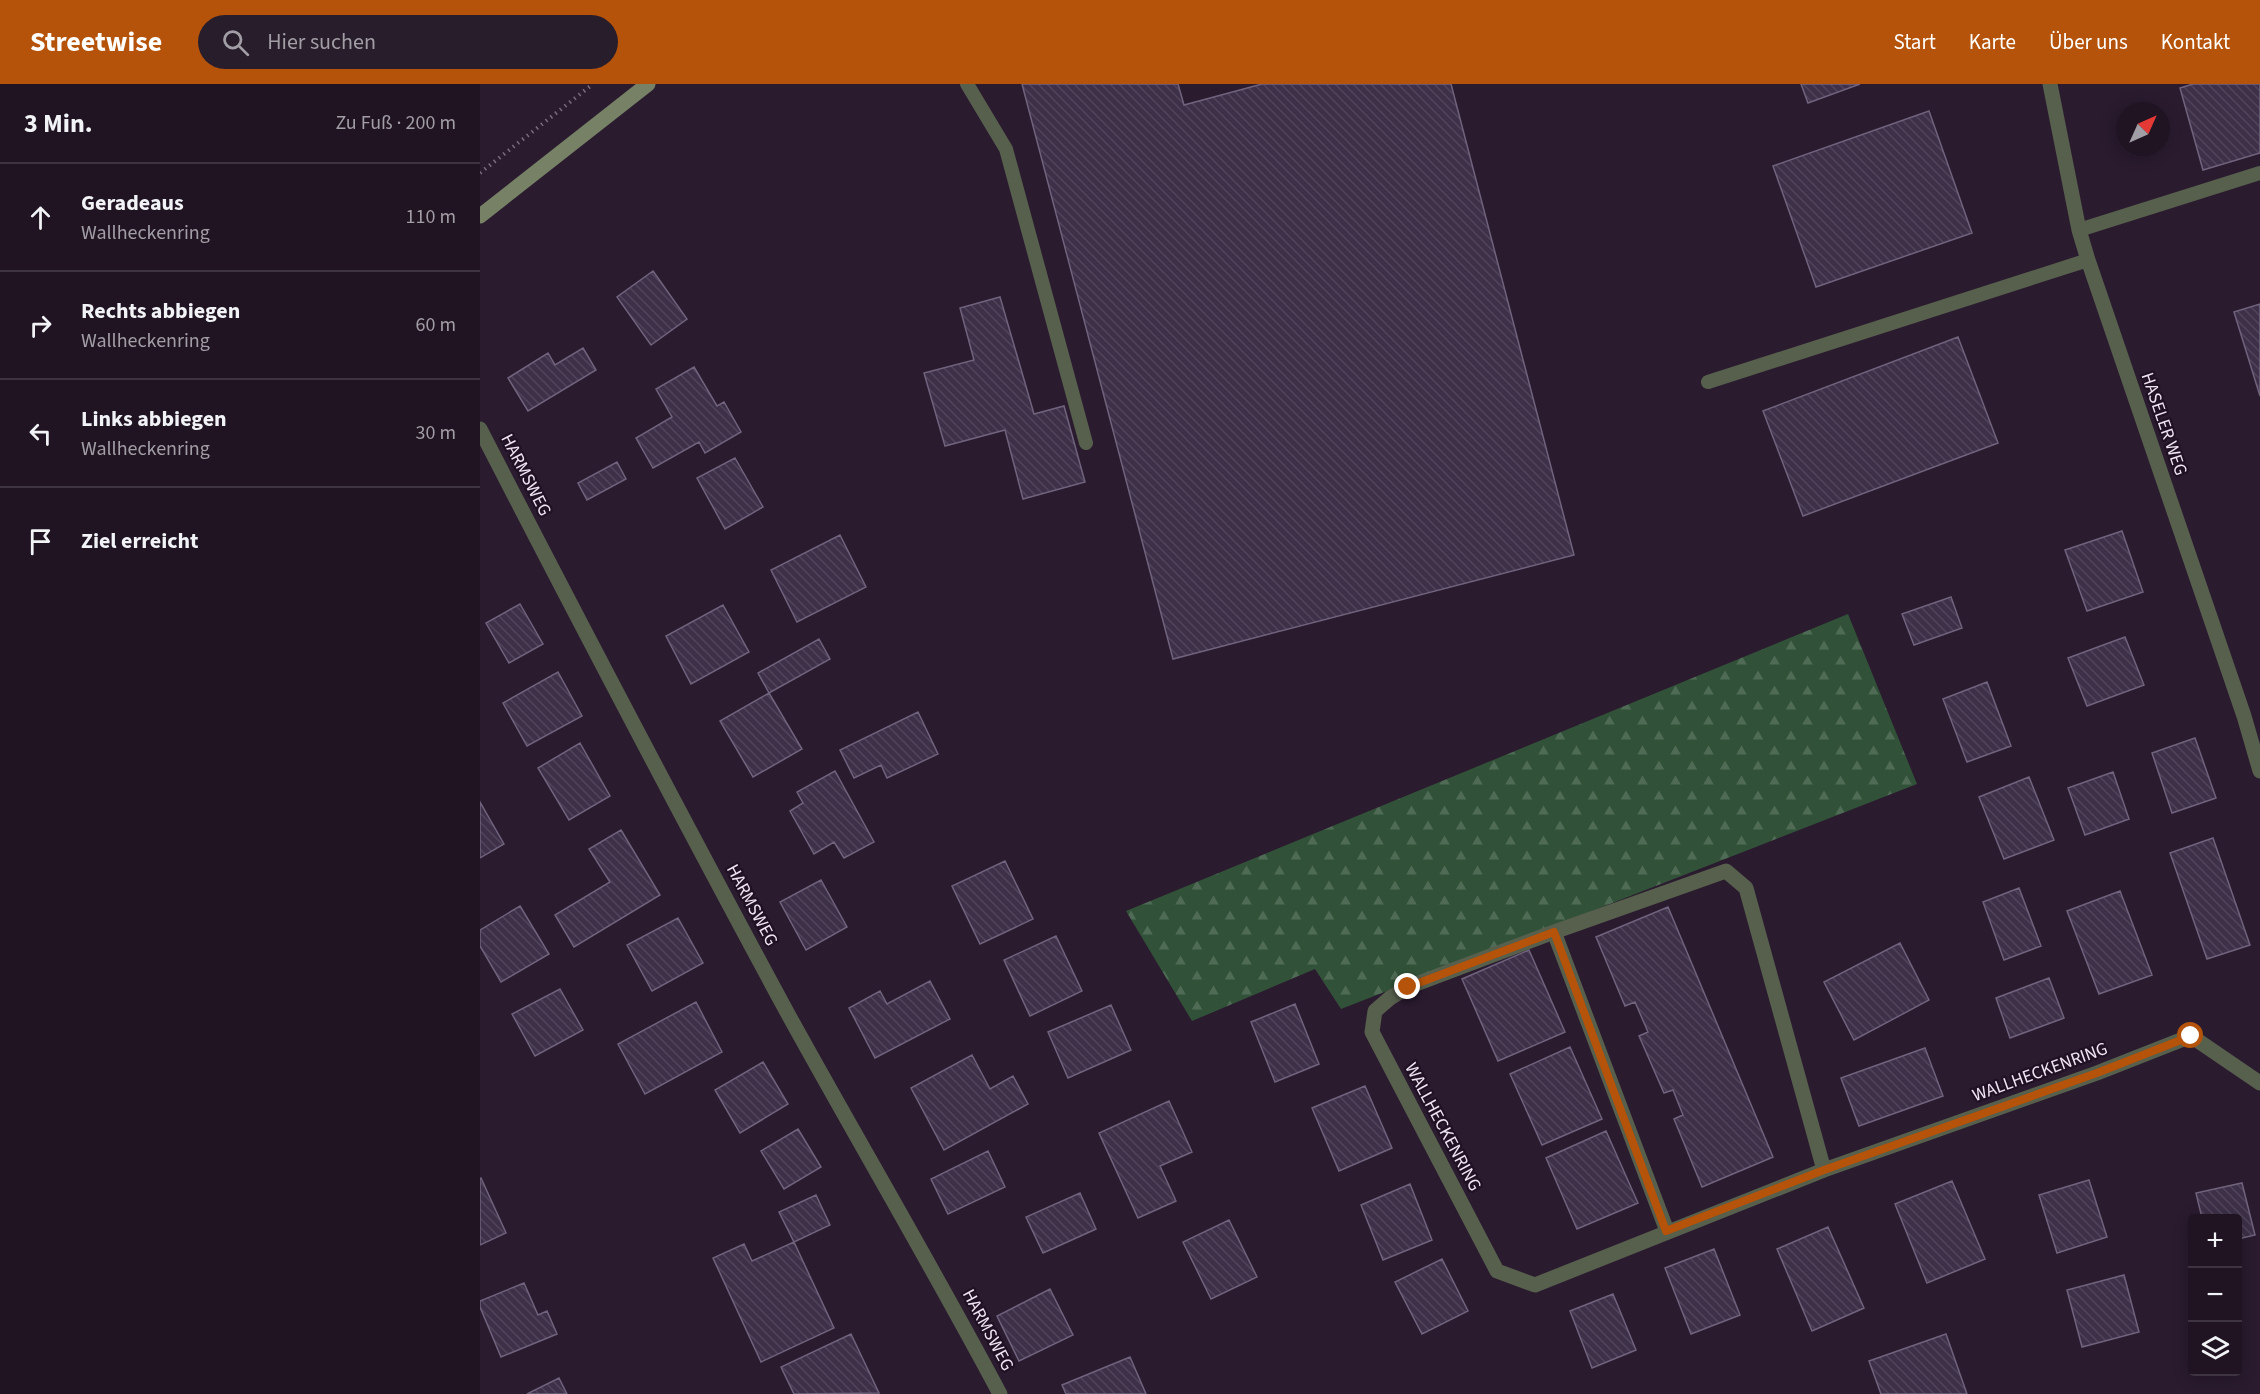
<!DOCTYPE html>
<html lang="de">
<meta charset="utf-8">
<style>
:root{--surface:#201423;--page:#281d2b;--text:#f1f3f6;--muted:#a29ea6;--line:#3d3341;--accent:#b45309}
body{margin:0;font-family:"Source Sans 3",sans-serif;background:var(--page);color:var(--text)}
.controls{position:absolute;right:18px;bottom:18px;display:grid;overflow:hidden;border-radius:6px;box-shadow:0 3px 15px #0003}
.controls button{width:54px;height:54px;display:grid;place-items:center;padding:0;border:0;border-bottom:2px solid var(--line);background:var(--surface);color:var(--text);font:30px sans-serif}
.compass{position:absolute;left:1636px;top:18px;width:54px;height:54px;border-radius:50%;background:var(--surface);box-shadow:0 3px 15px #0003;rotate:45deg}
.stop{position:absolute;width:18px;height:18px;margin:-14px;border:4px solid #b45309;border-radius:50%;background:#fff}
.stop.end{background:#b45309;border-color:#fff;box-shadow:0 2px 6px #0008}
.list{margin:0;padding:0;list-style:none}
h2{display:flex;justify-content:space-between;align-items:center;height:78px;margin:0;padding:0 24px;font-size:26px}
h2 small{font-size:20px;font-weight:400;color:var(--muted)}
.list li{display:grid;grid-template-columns:39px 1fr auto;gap:18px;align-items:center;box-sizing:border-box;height:108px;padding:0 24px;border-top:2px solid var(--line)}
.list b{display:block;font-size:22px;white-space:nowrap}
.list p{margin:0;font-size:20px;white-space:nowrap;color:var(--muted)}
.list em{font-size:20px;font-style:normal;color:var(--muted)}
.icon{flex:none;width:33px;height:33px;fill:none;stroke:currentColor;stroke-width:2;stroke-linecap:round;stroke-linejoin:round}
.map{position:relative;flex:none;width:1780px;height:1310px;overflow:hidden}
header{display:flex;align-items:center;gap:36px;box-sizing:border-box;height:84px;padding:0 30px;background:var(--accent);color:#fff}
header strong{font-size:28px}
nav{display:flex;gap:33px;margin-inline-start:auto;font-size:21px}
.search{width:420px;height:54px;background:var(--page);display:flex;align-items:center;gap:15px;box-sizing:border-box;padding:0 21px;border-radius:33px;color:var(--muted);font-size:22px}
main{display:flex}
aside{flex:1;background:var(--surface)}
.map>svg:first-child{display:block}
</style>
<header>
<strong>Streetwise</strong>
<div class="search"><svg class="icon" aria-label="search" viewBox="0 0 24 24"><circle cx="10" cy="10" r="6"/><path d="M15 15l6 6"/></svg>Hier suchen</div>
<nav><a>Start</a><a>Karte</a><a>Über uns</a><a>Kontakt</a></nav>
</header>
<main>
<aside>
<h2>3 Min.<small>Zu Fuß · 200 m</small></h2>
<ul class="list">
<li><svg class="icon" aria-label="ahead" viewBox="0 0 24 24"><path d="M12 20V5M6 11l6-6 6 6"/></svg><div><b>Geradeaus</b><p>Wallheckenring</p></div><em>110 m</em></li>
<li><svg class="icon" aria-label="right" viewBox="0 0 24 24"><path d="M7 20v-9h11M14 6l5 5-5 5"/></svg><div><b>Rechts abbiegen</b><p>Wallheckenring</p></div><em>60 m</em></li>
<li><svg class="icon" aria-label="left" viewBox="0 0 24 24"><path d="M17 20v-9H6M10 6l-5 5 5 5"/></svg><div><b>Links abbiegen</b><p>Wallheckenring</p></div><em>30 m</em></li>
<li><svg class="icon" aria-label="arrive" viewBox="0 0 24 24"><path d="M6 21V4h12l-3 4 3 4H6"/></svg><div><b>Ziel erreicht</b></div></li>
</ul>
</aside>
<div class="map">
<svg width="1780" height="1310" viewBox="0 0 1780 1310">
<defs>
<pattern id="forest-firs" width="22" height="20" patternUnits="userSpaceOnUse" patternTransform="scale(1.5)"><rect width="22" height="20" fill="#315238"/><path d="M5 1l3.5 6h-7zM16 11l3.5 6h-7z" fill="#4f6b55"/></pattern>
<pattern id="building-back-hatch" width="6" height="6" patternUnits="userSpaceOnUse" patternTransform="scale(1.5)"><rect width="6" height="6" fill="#3d3048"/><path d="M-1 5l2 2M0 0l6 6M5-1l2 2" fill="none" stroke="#50445a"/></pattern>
</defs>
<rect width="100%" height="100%" fill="#2a1b2f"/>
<path fill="url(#forest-firs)" d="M1368,530L1437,700L861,925L835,885L712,937L646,827Z"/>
<path fill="url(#building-back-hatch)" stroke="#70637d" stroke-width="1.5" d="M542,0H698L704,21L782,0H971L1094,471L693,575Z
M1321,0H1380L1328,19Z
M1713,0H1780V69L1723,86L1700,4Z
M1449,27L1492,149L1336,203L1293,82Z
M173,187L207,235L171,261L137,213Z
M520,213L554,330L584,322L605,398L543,415L525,346L465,362L444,289L494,276L480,224Z
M1780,220V312L1754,228Z
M1478,253L1518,359L1323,432L1283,327Z
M103,264L116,286L48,327L28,294L68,269L75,281Z
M214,283L237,322L244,318L261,348L225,369L219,358L173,384L156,354L192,333L176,305Z
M255,374L283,423L245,445L217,394Z
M137,378L146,395L107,416L98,399Z
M1642,447L1663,508L1607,527L1585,466Z
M360,451L386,503L317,538L291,486Z
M1471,513L1482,544L1434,561L1422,530Z
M40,520L63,560L29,579L6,539Z
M243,521L269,568L211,600L186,552Z
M1645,553L1664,601L1607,622L1588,574Z
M339,555L350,575L289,609L278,589Z
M78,588L102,632L47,662L23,619Z
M1507,598L1531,662L1487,678L1463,615Z
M289,609L322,665L273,693L240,637Z
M438,628L458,670L407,694L401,681L374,694L360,666Z
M1715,654L1736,714L1692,729L1672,669Z
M100,659L130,712L89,736L58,684Z
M355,687L394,758L364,774L354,758L334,770L310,727L323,719L317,708Z
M1633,688L1649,735L1605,751L1588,704Z
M1549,693L1574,756L1524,775L1499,713Z
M0,718L24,760L0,774Z
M141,746L180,811L94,863L75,831L130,798L109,765Z
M1733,754L1770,861L1727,875L1690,769Z
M525,777L553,835L500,860L472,802Z
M341,796L367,843L326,866L300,818Z
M1539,804L1561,862L1524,876L1503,818Z
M1640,807L1672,891L1619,910L1587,827Z
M40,822L69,870L21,898L0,862V846Z
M1188,823L1293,1073L1222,1103L1194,1035L1203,1031L1193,1006L1184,1009L1159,952L1168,948L1155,918L1145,922L1116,853Z
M198,834L223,879L172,907L147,861Z
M576,852L602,907L550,932L524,876Z
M1420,859L1449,916L1374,956L1344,898Z
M1049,866L1085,948L1018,977L982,895Z
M1569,894L1584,934L1530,954L1516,914Z
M450,897L470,935L395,974L369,924L400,907L407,920Z
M80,905L103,946L55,972L32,930Z
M216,918L242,968L165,1010L138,960Z
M815,920L839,980L795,998L771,938Z
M631,921L651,966L588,994L568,948Z
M1090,963L1122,1035L1062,1061L1030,990Z
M1445,964L1463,1012L1379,1042L1361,994Z
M492,971L510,1005L533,992L548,1020L464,1066L431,1004Z
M283,978L308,1020L260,1049L235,1006Z
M885,1002L912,1064L859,1087L832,1024Z
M689,1017L712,1068L680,1082L696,1117L658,1134L619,1049Z
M318,1045L341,1083L304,1105L281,1067Z
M1126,1047L1158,1119L1097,1145L1066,1074Z
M508,1067L525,1103L468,1130L451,1095Z
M1,1094L26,1149L0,1161V1095Z
M1609,1096L1627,1153L1577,1169L1559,1111Z
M1472,1097L1505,1175L1447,1199L1415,1120Z
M1762,1099L1775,1151L1758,1155V1134H1722L1716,1109Z
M930,1100L952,1156L903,1176L881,1121Z
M600,1109L616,1145L563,1169L546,1133Z
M336,1111L350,1141L314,1158L299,1128Z
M749,1136L777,1193L731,1215L703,1158Z
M1348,1143L1384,1224L1332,1247L1297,1165Z
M314,1158L354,1244L281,1278L233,1174L264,1160L272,1177Z
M1234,1165L1260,1231L1211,1250L1185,1184Z
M962,1175L988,1227L942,1250L915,1198Z
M1644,1191L1659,1248L1602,1263L1587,1206Z
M44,1199L58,1231L67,1227L77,1250L21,1273L0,1223V1217Z
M570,1205L593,1251L539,1277L517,1232Z
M1133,1210L1156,1266L1112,1284L1090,1227Z
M371,1250L399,1309L314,1310L301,1283Z
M1466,1250L1487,1310H1401L1389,1277Z
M650,1273L666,1310H586L582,1301Z
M79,1294L87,1310H47Z"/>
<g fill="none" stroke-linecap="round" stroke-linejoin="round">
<path stroke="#796c7d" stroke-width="4" stroke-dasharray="1.5 4.5" stroke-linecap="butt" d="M0,89L113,0"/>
<path stroke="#575f4d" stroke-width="14" d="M487,0L526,65L606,359
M1599,146L1780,89
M1228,298L1608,176"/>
<path stroke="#575f4d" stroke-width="15" d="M1570,0L1599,146L1608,176L1764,632L1780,687
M0,345C101,541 203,736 308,930C378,1057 452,1182 520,1310
M1074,848L1187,1147
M1344,1086L1266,804L1246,787L1074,848L928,903L910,914L895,927L892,948L1017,1187L1055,1201L1344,1086L1617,989L1711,952L1780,999"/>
<path stroke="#768166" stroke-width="15" d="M0,132L168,0"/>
</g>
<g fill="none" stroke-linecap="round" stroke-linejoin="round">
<path stroke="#b45309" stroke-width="8" d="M928,903L1074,848L1186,1147L1344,1086L1617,989L1711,952"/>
</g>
<g text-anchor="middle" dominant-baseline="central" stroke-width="4.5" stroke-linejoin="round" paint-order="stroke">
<g font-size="18" fill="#f0e6f3" stroke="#211125">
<text transform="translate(1684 340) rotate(71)">HASELER WEG</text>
<text transform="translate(46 391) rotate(63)">HARMSWEG</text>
<text transform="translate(272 821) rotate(62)">HARMSWEG</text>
<text transform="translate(1560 988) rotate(-20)">WALLHECKENRING</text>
<text transform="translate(963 1043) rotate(62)">WALLHECKENRING</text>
<text transform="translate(508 1246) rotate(62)">HARMSWEG</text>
</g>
</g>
</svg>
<div class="controls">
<button>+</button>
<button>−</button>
<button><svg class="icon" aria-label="layers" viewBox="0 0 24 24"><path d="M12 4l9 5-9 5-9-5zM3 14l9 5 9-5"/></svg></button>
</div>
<svg class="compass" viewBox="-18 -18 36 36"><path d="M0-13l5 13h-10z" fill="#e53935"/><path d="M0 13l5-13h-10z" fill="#a29ea6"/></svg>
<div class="stop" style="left:1711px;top:952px"></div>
<div class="stop end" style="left:928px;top:903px"></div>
</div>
</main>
